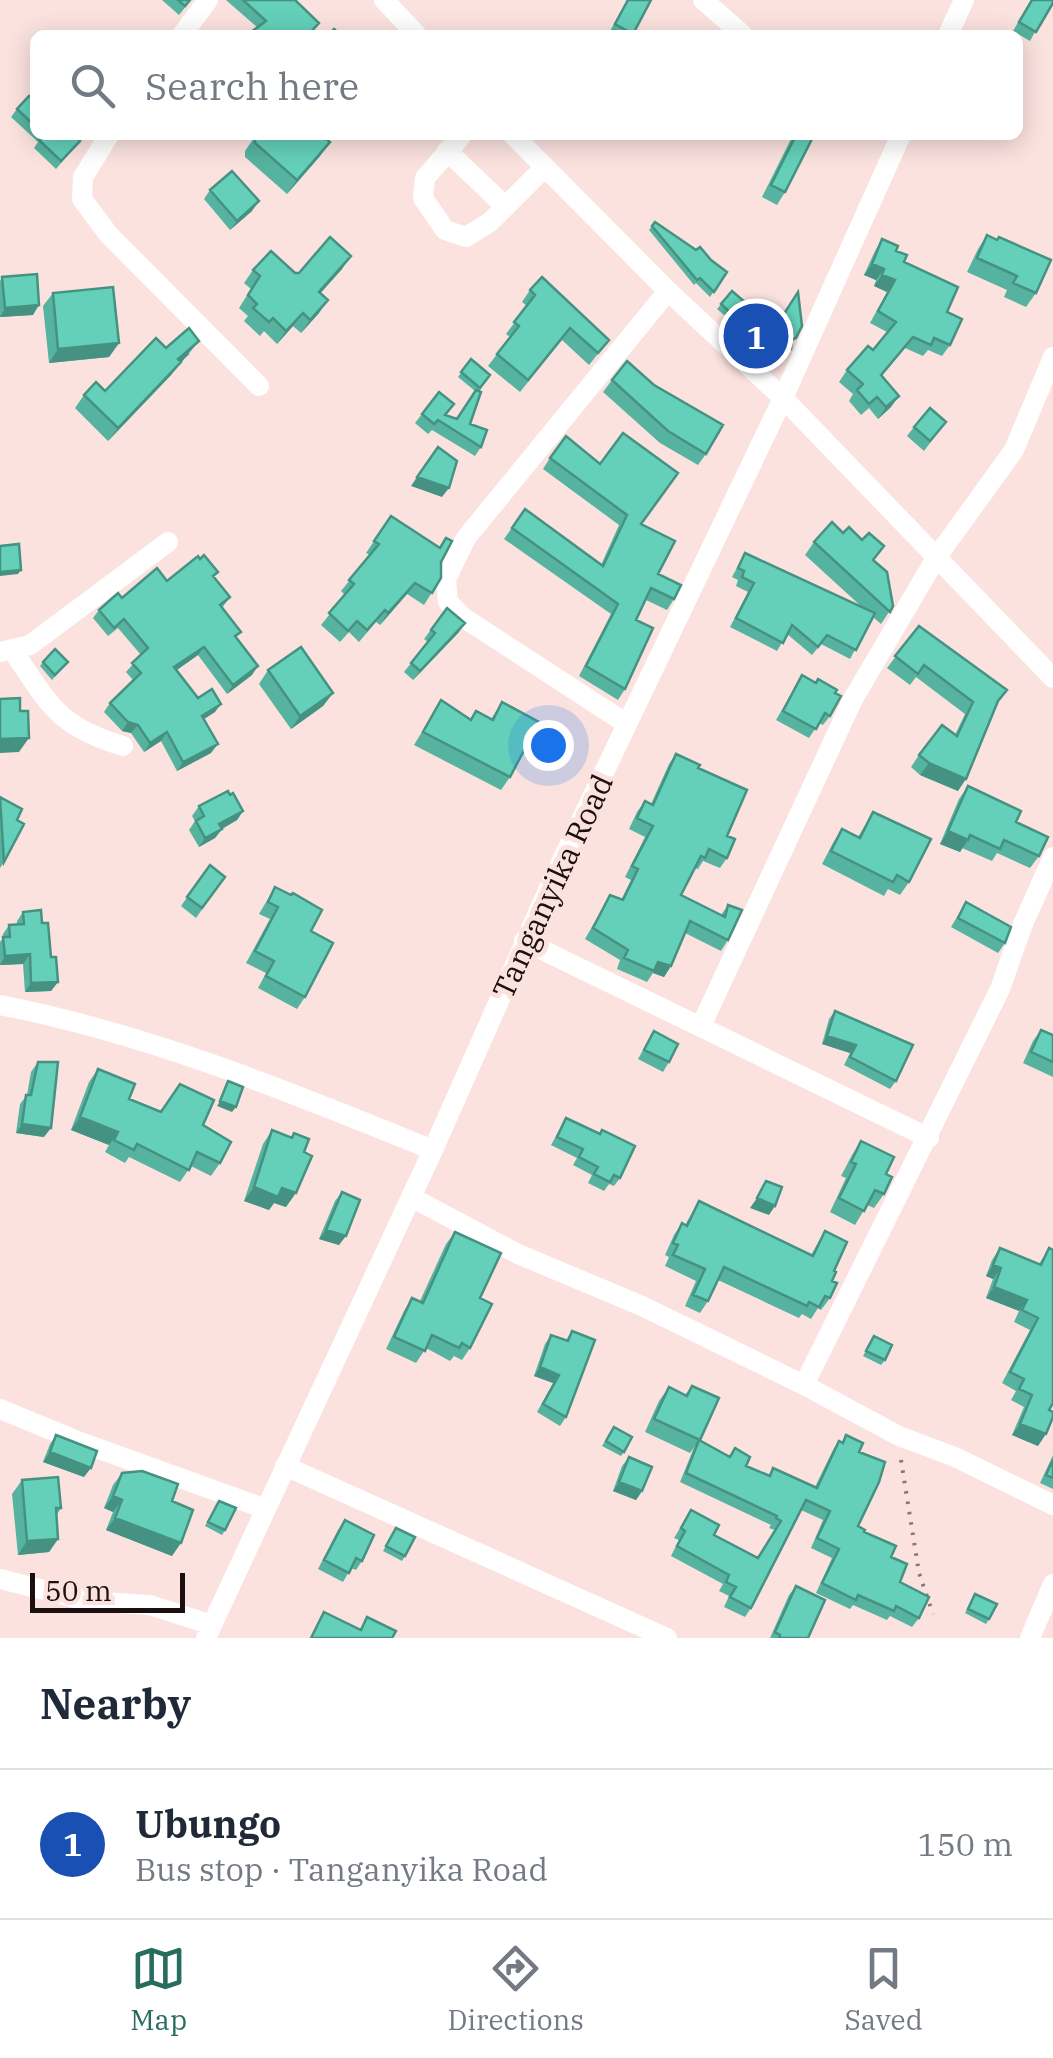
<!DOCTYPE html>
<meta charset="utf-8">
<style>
:root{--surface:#fff;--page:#f2f2f3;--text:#1f2937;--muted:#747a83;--line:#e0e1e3;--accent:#286c5e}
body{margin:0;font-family:"IBM Plex Serif",serif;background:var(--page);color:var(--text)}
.scale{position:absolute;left:30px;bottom:25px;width:155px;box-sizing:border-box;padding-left:10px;border:5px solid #1b100f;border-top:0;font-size:28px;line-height:35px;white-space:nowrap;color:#1b100f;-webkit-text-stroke:8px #fbe2df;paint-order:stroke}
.you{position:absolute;left:548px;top:745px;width:35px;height:35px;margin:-25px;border:8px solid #fff;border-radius:50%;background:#1a73e8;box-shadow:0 0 0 15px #1a73e833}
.badge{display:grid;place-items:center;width:65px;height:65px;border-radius:50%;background:var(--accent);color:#fff;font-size:32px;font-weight:700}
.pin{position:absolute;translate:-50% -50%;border:5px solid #fff;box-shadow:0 2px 10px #0006}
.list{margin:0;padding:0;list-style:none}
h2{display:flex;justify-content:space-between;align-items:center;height:130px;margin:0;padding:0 40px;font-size:42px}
h2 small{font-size:32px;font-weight:400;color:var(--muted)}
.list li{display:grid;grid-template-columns:65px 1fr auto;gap:30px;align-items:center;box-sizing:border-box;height:150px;padding:0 40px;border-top:2px solid var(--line)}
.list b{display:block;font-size:38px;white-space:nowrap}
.list p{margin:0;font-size:32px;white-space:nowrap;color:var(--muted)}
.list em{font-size:32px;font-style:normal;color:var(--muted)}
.icon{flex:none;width:55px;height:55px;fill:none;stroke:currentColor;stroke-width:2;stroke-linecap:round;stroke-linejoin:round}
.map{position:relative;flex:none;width:1053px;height:1638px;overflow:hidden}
.search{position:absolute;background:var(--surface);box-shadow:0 5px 25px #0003;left:30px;right:30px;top:30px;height:110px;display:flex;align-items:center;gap:25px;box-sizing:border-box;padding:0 35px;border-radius:15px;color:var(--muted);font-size:38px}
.sheet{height:280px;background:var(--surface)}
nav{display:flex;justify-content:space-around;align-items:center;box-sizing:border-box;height:140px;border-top:2px solid var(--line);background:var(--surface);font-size:28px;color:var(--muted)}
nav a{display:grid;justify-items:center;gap:5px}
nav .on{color:var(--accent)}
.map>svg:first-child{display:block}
</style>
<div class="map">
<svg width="1053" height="1638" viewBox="0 0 1053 1638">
<rect width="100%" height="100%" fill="#fbe2df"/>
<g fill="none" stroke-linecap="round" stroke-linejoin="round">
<path stroke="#887674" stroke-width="4" stroke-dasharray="2.5 8" stroke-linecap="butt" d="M901,1460L919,1573L933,1614"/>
<path stroke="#fff" stroke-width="20" d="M384,0L417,35
M703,0L743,35
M182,35L208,0
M948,35L964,0
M109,135L83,177L82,199L109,235L259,386
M462,135L425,178L423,198L445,230L466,237L490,222L545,167
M513,135L668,291L783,398L1053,678
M447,151L505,206
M13,651C50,705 57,726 123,746
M0,652L30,645L168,542
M627,724L464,618L448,602L446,579L466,538L668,291
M524,941L929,1138
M0,1005C150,1034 292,1093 433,1150
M701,1026L853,699L936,558L1014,450L1053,357
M411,1197L518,1254L642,1306L804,1385L899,1436L955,1457L1053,1505
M804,1385L1000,989L1023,924L1053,857
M0,1409L80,1442L266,1509
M285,1466L667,1638
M0,1579L87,1601L150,1605L212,1625
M206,1638L433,1150L553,879L783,398L901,135
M1030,1638L1053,1584"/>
</g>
<path fill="#56b39f" d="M162,0H191L179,15Z
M226,0H295L310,35H247L257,27Z
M627,0H651L632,35H613L609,33Z
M1031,0H1053L1030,41L1013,31Z
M35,101V135H73L80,141L56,169L34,148L38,142L11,117L17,109Z
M256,135L320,156L287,194L245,157V151Z
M793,135H814L785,192L777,205L762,197Z
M210,190L252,211L230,230L204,199Z
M655,222L727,272L710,297L696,283L694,285L649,230Z
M987,235L1036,293L1026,307L1004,297L1007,290L967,272L978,249Z
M882,239L896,251L947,312L950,345L942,356L928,350L923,356L905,348L882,376L891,407L878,419L869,408L861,415L849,401L853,394L839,382L847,370L873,350L887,332L870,323L887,292L874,286L876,280L864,275L875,251Z
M342,269L320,293L319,313L301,333L293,326L277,344L264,331L260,336L244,321L248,316L239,308L251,289L244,283L253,270L295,273Z
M2,277L33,315L0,317V281Z
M530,290L609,340L589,365L562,340L520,392L488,366L510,337L506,334L527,306L522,302Z
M732,291L746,303L731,321L717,309Z
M53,293L119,343L109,357L49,363L43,306Z
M774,313L796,338L792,343L788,354L774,355L771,317Z
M166,348L190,354L180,362L171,375L108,441L75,408L84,395L105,391Z
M471,359L490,375L479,391L470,424L481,447L475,456L432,430L428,434L415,423L422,414L446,415L456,419L475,391L458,377Z
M612,380L706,454L698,465L660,443L603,392Z
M914,427L939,431L924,451L907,436Z
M550,458L641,524L658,574L674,599L667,610L646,600L636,620L625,689L618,700L579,676L611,614L504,539L525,509L601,565L619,525L543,469Z
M391,516L441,562V578L424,605L407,594L380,625L376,622L359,642L349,632L340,642L321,625L345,595L341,591L370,555L366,553Z
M814,542L874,561L893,606L881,624L873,617L850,659L821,644L812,655L787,634L777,651L730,627L748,592L736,586L738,580L732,577L745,553L863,608L805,555Z
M214,577L230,597L222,608L241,632L236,638L252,675L227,694L198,655L177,670L198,698L215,712L204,719L211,753L177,771L161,741L144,752L131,733L122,731L104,712L110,703L133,680L126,672L141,655L118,628L108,636L93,618L99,610L122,598L167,581Z
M447,608L459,632L413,680L404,672L428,642L424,639Z
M919,626L997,703L958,791L920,775L911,767L919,755L955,735L965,714L916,677L910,685L887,668Z
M43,662H68L52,680L40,666Z
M268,670L333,693L323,706L291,729L259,684Z
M802,675L830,716L823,725L819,723L809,738L776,720Z
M441,700L470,719L476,711L491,719L502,702L510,777L501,790L414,745Z
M676,754L698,768L727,836V858L720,868L703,861L698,869L695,868L681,895L721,915L728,905V940L721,951L685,933L671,966L664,977L653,973L647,982L617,969L620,960L585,939L610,895L621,900L631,880L625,877L645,837L629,829L637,812L645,801L651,804L669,764Z
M968,786L1016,822L1039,856L1030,868L997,853L992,861L962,848L960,852L940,844L959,799Z
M0,797L17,820L4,862L0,868Z
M199,806L243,811L237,820L222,829L215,838L199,847L189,830L195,821L192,816Z
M873,812L909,882L900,895L888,889L884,896L822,864L833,843L842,829L858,837Z
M210,865L225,877L196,918L181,906Z
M275,887L311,931L305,997L297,1009L258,988L266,973L246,963L270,919L259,914Z
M966,902L1005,943L998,953L951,927Z
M23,912L42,923L58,982L51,991L25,992L23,964L0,965V942L3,938V934L9,925L17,924V921Z
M835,1011L896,1081L890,1089L844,1065L850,1053L822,1044L829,1019Z
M1041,1030L1053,1035V1077L1023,1063L1033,1041Z
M654,1031L669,1062L663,1072L638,1059Z
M38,1062L44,1137L16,1133L20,1104L27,1095L31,1072Z
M98,1069L129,1099L160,1112L203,1125L220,1163L211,1176L191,1166L180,1182L129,1157L125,1163L105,1152L109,1145L71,1130L89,1082Z
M566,1118L620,1178L614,1186L609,1184L604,1191L588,1183L592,1175L573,1165L577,1158L551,1145Z
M272,1130L291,1138L294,1133L304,1152L286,1207L274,1203L269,1210L244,1201L263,1144Z
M861,1141L886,1174L884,1194L874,1208L867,1205L855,1225L830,1212L846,1178L841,1176L852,1155Z
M342,1192L339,1245L319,1239L335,1201Z
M699,1201L811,1255L825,1231L834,1271L830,1298L821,1310L818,1308L811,1319L802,1314L799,1318L718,1280L708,1301L700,1313L685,1306L696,1281L665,1266L669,1257L665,1255L674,1235L682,1223L685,1225Z
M455,1232L480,1298L470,1348L462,1360L454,1356L450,1361L426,1348L416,1363L386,1349L404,1311L412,1298L420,1301L446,1244Z
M1000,1248L1039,1264L1049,1248V1410L1038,1446L1012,1435L1024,1407L1011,1400L1016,1391L1002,1383L1030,1330L1014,1322L1019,1311L986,1298L993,1279L986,1276L992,1260Z
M572,1331L566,1417L560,1426L537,1412L553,1383L534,1376L545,1344L551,1335L566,1340Z
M874,1336L885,1360L881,1365L863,1356Z
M692,1386L700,1440L690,1453L645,1432L659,1401L669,1387L685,1395Z
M614,1427L624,1452L621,1456L602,1446Z
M56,1435L84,1477L43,1462L50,1444Z
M846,1435L859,1452L858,1526L891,1557L900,1582L919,1618L912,1627L890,1616L887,1620L853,1605L850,1609L816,1593L832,1558L811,1548L823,1520L801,1510L751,1608L745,1617L724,1607L729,1596L719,1591L723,1584L671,1556L679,1540L674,1538L691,1510L714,1535L758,1558L775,1530L769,1528L771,1525L680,1482L693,1450L699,1440L729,1456L735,1448L746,1466L769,1475L773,1468L815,1487L833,1450L839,1441L842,1442Z
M1053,1455V1489L1040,1483Z
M629,1457L642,1491L636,1500L613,1491L622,1466Z
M122,1473L172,1556L106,1530L113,1512L104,1508L113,1485Z
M22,1480L61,1508L56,1516L58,1539L49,1552L18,1555L12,1494Z
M219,1501L225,1530L222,1535L205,1526Z
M345,1520L362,1561L356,1570L351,1568L343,1582L318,1569L338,1530Z
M396,1528L405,1556L402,1561L383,1551Z
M796,1586L808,1638H770L789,1595Z
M975,1594L989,1619L986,1624L965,1613Z"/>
<path fill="#469282" d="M330,142L320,156L287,194L297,180Z
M259,201L252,211L230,230L237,221Z
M351,256L342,269L310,305L319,292Z
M872,264L884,269L876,280L864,275Z
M882,275L895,280L887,292L874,286Z
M328,300L319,313L301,333L310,320Z
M39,305L33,315L0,317L5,308Z
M303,313L293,326L277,344L286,331Z
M199,341L171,375L108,441L118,428L178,359Z
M119,343L109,357L49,363L58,349Z
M791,349L788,354L774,355L777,351Z
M899,396L891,407L878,419L886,407Z
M417,477L449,488L442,497L411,486Z
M21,570L18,574L0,576V572Z
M415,583L407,594L380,625L388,613Z
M465,623L459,632L413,680L420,671Z
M204,647L198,655L168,676L174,667Z
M258,666L252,675L227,694L233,685Z
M333,693L323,706L291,729L300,716Z
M221,704L215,712L196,724L202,716Z
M128,722L138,725L131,733L122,731Z
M167,732L161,741L144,752L150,743Z
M29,738L19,752L0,753V739Z
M218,744L211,753L177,771L183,762Z
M929,763L966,779L958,791L920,775Z
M243,811L237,820L213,834L219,824Z
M222,829L215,838L199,847L205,838Z
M948,831L968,840L960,852L940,844Z
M30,954L23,964L0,965L5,956Z
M658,962L671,966L664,977L653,973Z
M58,982L51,991L25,992L31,983Z
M827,1036L856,1045L850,1053L822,1044Z
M220,1101L236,1107L232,1112L217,1106Z
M80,1117L118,1132L109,1145L71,1130Z
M22,1124L51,1128L44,1137L16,1133Z
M254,1187L282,1188L296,1193L286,1207L274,1203L269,1210L244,1201Z
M757,1198L775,1206L769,1215L750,1208Z
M326,1230L346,1236L339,1245L319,1239Z
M993,1265L1001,1268L993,1279L986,1276Z
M994,1287L1027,1300L1019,1311L986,1298Z
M540,1367L559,1375L553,1383L534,1376Z
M1020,1424L1046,1434L1038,1446L1012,1435Z
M50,1452L91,1468L84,1477L43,1462Z
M619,1482L642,1491L636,1500L613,1491Z
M113,1496L122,1500L113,1512L104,1508Z
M115,1518L181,1543L172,1556L106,1530Z
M58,1539L49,1552L18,1555L27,1541Z"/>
<path fill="#64d0b9" stroke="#469282" stroke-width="2.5" d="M178,0H190L185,6Z
M243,0H295L319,23L308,35H304L300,31L294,35H247L266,21Z
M628,0H651L633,34L615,24Z
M1032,0H1053V3L1036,32L1019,22Z
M334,29L340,35H329Z
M29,96L35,101V126L17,109Z
M44,135H73L80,141L61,161L39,140Z
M256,135H322L330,142L297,180L255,143V137Z
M796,135H814L785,192L771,185Z
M232,171L259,201L237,221L210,190Z
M655,222L696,250L700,247L711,260L727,272L714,292L700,278L697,280L652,226Z
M987,235L997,240L999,237L1051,260L1036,293L1013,283L1017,276L977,258Z
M330,237L351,256L319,292L328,300L310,320L303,313L286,331L273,318L269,322L253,308L257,304L248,295L260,276L253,270L271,251L295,273H299Z
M882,239L898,246L896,251L907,255L904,262L958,287L947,312L962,319L950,345L934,338L931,345L913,337L881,375L899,396L886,407L877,397L869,404L857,390L863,384L847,370L868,346L873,350L896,322L878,311L895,280L882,275L884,269L872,264Z
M37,274L39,305L5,308L2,277Z
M542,277L609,340L598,353L570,328L528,380L497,354L519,326L514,322L535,295L530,290Z
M113,287L119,343L58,349L53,293Z
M732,291L746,303L734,316L721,304Z
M798,292L802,326L796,338L792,339L791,349L777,351L774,313L782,317Z
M189,328L199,341L178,359L181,362L118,428L84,395L96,382L105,391L156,338L166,348Z
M471,359L490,375L480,388L461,372Z
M627,361L654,385L723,425L706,454L668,431L612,380Z
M476,390L481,392L470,424L487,430L481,447L438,420L434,424L422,414L439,392L454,404L445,415L457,419Z
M930,408L946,422L930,441L914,427Z
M623,433L678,473L641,524L675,541L658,574L681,585L674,599L651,588L636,620L653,628L625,689L586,666L618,604L512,528L525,509L603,566L627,515L550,458L566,436L600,464Z
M438,447L457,461L449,488L417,477Z
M391,516L440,548L446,538L452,541L441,562V578L432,593L415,583L388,613L385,610L367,630L357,621L348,631L329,613L354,584L349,580L379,544L374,541Z
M832,522L843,533L849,527L862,540L869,533L884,546L873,560L887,572L893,606L890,612L814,542Z
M19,544L21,570L0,572V546Z
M745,553L875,613L856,650L827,635L818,647L792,625L783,643L736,618L754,583L742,577L744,571L738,568Z
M204,555L218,572L213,576L230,597L220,605L241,632L235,636L258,666L233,685L204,647L174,667L198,698L212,689L221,704L202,716L218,744L183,762L167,732L150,743L138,725L128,722L110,703L141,673L132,663L148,648L124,619L114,628L99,610L118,593L122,598L157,568L167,581L198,556L200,559Z
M447,608L465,623L420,671L411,663L435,633L431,630Z
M919,626L1007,690L998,701L966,779L929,763L919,755L942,725L957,736L973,702L924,665L918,674L895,656Z
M301,647L333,693L300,716L268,670Z
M55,649L68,662L55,675L43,662Z
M802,675L816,683L818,679L837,690L835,693L841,696L830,716L825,713L816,729L783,711Z
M20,698V711H28L29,738L0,739V699Z
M441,700L471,720L476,711L493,720L502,702L539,722L510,777L423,732Z
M676,754L700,765L698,768L747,790L727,836L735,839L727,858L709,849L705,858L701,856L681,895L725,917L728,905L742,910L728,940L690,921L671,966L658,962L654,971L624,958L628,950L593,928L610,895L623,900L638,869L632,866L653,826L637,818L645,801L653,805Z
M968,786L1021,811L1016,822L1048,837L1039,856L1004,840L1000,849L970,835L968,840L948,831Z
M228,791L230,795L233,793L243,811L219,824L222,829L205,838L196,821L204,816L199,806Z
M0,797L22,809L17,820L24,824L4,862Z
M873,812L931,839L909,882L897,875L893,882L831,851L842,829L860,838Z
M210,865L225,877L202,908L187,897Z
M275,887L291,895L293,893L322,910L311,931L333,943L305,997L266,976L274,961L255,951L278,907L268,902Z
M966,902L1011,927L1005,943L958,918Z
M41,910L42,923H48L51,957H56L58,982L31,983L30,954L5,956L3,937H10L9,925L24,924L23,912Z
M835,1011L913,1045L896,1081L850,1057L856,1045L827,1036Z
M1041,1030L1053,1035V1062L1031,1052Z
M654,1031L678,1044L669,1062L644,1050Z
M38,1062H58L51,1128L22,1124L26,1095H31Z
M98,1069L135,1084L129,1099L161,1112L180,1084L214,1100L203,1125L231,1142L220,1163L197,1152L189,1170L137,1144L134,1150L114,1140L118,1132L80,1117Z
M228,1081L243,1087L236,1107L220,1101Z
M566,1118L600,1134L602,1130L635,1146L620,1178L614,1175L610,1182L594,1174L598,1167L579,1157L583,1149L557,1137Z
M272,1130L292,1138L294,1133L309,1139L304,1152L312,1156L296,1193L282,1188L278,1197L254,1187Z
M861,1141L894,1157L886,1174L892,1177L884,1194L875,1190L864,1211L839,1198L856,1164L851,1162Z
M766,1181L782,1187L775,1206L757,1198Z
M342,1192L360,1200L346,1236L326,1230Z
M699,1201L813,1256L825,1231L847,1242L834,1271L836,1272L832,1281L837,1283L830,1298L825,1296L819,1307L809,1302L807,1306L724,1267L708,1301L693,1295L705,1269L673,1255L678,1245L673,1243L682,1223L687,1226Z
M455,1232L501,1253L480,1298L492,1304L470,1348L462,1343L459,1348L432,1335L425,1351L394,1337L412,1298L423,1303Z
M1000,1248L1041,1265L1049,1248L1053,1250V1403L1049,1410L1053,1412V1417L1046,1434L1020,1424L1032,1395L1019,1389L1024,1379L1010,1372L1038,1318L1022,1310L1027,1300L994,1287L1001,1268L993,1265Z
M572,1331L595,1340L566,1417L543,1404L559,1375L540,1367L551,1335L568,1341Z
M874,1336L892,1345L885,1360L866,1351Z
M692,1386L719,1398L700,1440L654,1419L669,1387L687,1396Z
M614,1427L632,1437L624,1452L606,1441Z
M56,1435L97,1451L91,1468L50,1452Z
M846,1435L863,1443L859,1452L885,1462L879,1482L858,1526L865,1530L864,1532L896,1546L891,1557L907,1564L900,1582L929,1597L919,1618L896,1606L894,1611L858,1595L856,1600L822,1583L839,1549L817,1538L830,1511L806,1500L751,1608L730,1597L736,1587L726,1582L729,1575L677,1546L685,1531L681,1528L691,1510L719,1525L714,1535L758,1558L781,1521L776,1518L777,1516L686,1473L699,1440L730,1457L735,1448L750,1457L746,1466L770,1476L773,1468L817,1488L839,1441L843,1443Z
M629,1457L652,1467L642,1491L619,1482Z
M1053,1460V1478L1046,1475Z
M142,1471L178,1484L172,1501L193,1510L181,1543L115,1518L122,1500L113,1496L122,1473Z
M58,1477L61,1508H56L58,1539L27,1541L22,1480Z
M219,1501L236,1508L225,1530L208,1522Z
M345,1520L374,1535L362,1561L356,1558L349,1573L324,1560Z
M396,1528L415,1537L405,1556L386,1546Z
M796,1586L825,1600L808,1638H779L780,1635L775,1632Z
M975,1594L997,1604L989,1619L968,1609Z
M324,1612L361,1630L367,1617L396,1631L392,1638H311Z"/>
<g text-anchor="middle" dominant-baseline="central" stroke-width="10" stroke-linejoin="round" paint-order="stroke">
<g font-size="30" fill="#1b100f" stroke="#fbe2df">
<text transform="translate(552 886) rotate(-65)">Tanganyika Road</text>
</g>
</g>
</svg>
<div class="scale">50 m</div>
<div class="you"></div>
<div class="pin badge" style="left:756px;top:336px;background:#1a4fb4">1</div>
<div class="search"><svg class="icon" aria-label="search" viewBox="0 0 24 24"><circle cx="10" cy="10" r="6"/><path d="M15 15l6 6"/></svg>Search here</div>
</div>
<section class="sheet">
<h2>Nearby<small></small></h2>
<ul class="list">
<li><span class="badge" style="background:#1a4fb4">1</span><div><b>Ubungo</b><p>Bus stop · Tanganyika Road</p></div><em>150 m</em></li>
</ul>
</section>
<nav>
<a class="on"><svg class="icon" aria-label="map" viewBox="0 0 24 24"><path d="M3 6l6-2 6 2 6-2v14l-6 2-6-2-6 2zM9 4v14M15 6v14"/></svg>Map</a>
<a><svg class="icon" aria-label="directions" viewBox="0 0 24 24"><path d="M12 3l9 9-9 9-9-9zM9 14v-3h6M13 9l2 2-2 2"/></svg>Directions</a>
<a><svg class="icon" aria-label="saved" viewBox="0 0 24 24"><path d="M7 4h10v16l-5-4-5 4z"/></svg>Saved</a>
</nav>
